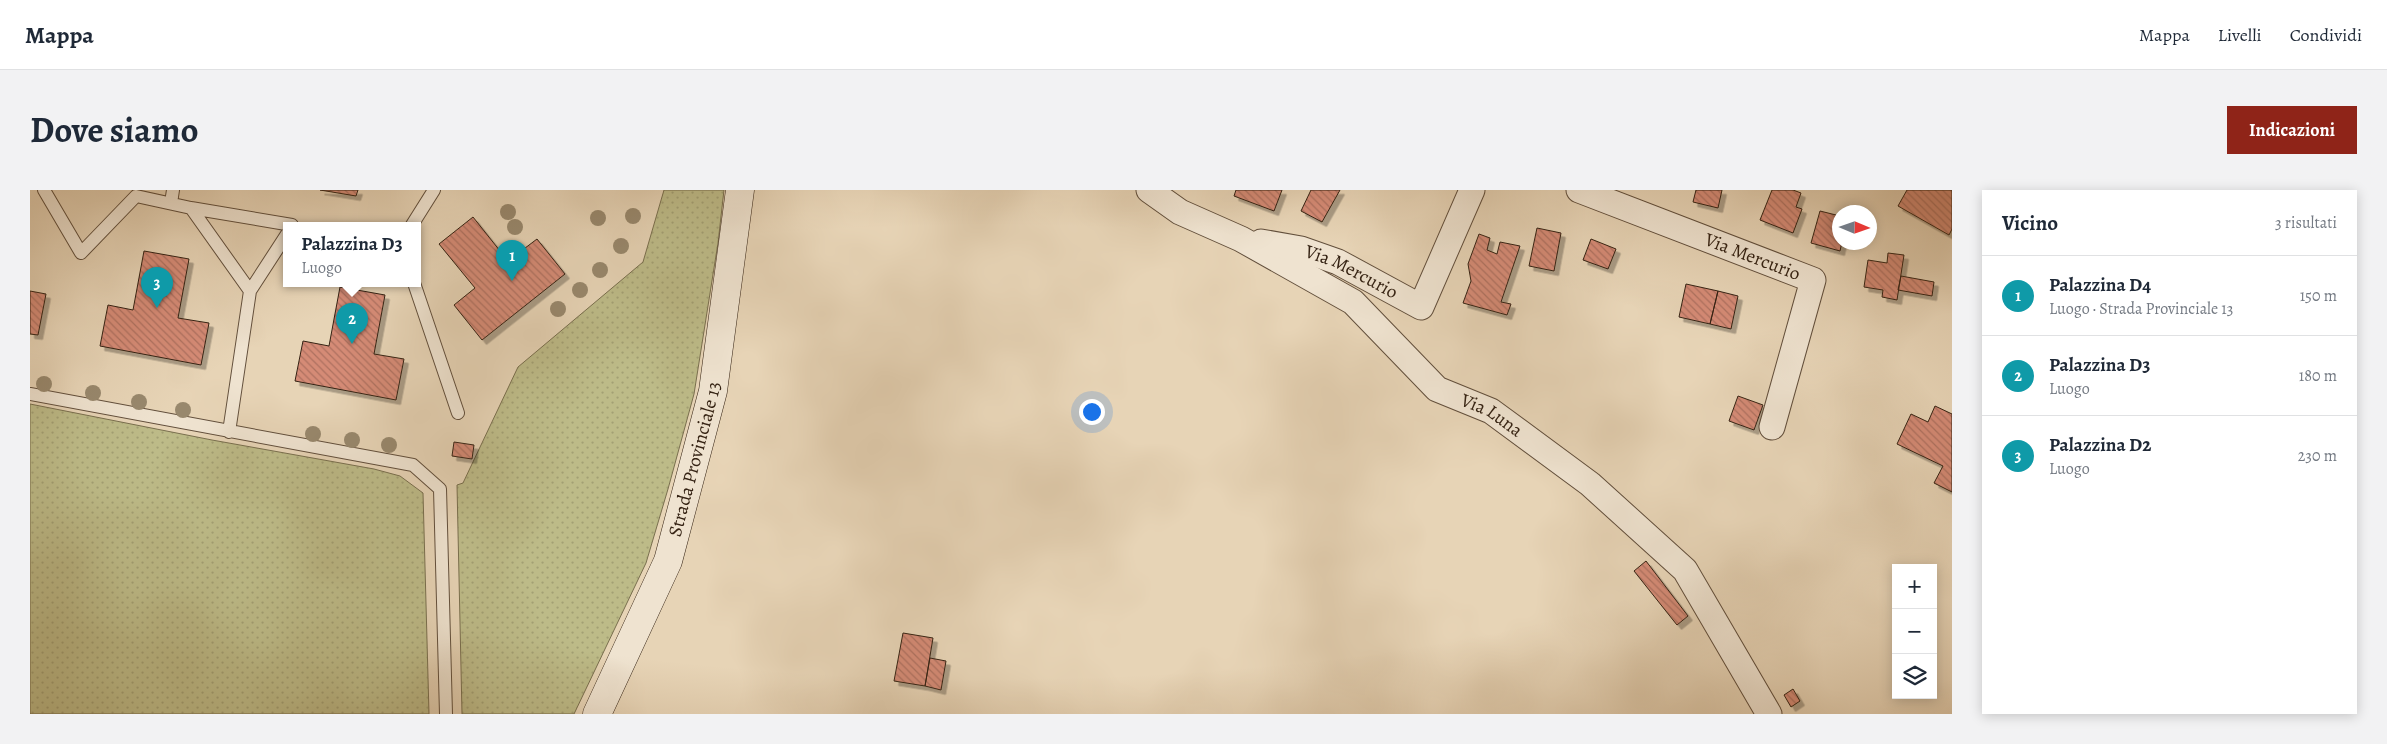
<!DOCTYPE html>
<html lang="it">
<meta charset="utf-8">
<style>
:root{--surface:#fff;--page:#f2f2f3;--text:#1f2937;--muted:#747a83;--line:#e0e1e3;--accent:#8f2418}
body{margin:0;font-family:Alegreya,serif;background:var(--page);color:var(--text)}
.controls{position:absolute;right:15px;bottom:15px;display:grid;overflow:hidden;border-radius:0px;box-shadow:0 2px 12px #0003}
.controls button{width:45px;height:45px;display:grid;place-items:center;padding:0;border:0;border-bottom:1px solid var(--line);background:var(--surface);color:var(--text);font:25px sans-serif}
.compass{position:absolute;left:1802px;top:15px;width:45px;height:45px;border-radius:50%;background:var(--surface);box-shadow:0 2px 12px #0003;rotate:92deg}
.you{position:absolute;left:1061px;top:221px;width:18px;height:18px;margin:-12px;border:4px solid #fff;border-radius:50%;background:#1a73e8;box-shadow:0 0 0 8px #1a73e833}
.badge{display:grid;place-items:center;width:32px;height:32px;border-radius:50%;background:var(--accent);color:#fff;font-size:16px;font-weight:700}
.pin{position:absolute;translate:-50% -41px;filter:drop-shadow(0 1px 2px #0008)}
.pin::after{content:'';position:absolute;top:26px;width:18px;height:15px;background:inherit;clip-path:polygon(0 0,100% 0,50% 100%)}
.popup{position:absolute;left:253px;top:32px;width:138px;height:65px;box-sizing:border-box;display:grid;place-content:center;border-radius:0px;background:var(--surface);filter:drop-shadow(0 1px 4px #0005);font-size:16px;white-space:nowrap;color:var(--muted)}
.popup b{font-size:19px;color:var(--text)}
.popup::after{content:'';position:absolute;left:50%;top:100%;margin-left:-10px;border:10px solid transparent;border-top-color:var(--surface)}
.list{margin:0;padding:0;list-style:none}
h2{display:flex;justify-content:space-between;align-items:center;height:65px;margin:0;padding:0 20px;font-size:21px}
h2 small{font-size:16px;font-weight:400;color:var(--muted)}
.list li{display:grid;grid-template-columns:32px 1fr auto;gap:15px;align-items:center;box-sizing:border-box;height:80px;padding:0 20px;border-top:1px solid var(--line)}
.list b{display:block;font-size:19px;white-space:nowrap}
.list p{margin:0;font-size:16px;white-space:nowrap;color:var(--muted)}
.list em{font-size:16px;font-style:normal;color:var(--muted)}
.icon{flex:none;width:28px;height:28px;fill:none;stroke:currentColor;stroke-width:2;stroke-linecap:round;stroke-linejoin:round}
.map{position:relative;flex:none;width:1922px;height:524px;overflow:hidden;border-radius:0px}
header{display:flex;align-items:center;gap:30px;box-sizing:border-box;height:70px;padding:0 25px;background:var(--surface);border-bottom:1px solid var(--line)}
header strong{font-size:24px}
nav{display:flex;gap:28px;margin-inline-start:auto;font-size:18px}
.intro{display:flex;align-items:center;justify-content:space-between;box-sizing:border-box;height:120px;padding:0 30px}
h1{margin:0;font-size:35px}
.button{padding:12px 22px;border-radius:0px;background:var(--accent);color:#fff;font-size:18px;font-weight:700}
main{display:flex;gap:30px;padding:0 30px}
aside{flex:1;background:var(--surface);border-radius:0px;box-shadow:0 2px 12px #0003}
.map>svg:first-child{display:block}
</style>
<header>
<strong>Mappa</strong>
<nav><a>Mappa</a><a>Livelli</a><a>Condividi</a></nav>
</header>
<div class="intro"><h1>Dove siamo</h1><a class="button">Indicazioni</a></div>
<main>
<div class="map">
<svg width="1922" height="524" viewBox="0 0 1922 524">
<defs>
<pattern id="grass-dots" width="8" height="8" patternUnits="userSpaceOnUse" patternTransform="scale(1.25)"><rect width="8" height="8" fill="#bdbb88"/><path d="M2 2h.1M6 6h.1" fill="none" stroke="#a3a074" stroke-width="1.8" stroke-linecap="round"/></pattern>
<pattern id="building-back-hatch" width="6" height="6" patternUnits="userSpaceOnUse" patternTransform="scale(1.25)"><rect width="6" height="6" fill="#d58b76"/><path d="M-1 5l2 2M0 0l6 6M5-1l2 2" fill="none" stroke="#ae7160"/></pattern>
<filter id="shadow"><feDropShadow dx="4.5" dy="4.5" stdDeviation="0" flood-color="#0004"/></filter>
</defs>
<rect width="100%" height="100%" fill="#e7d4b6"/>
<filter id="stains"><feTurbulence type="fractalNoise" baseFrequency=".004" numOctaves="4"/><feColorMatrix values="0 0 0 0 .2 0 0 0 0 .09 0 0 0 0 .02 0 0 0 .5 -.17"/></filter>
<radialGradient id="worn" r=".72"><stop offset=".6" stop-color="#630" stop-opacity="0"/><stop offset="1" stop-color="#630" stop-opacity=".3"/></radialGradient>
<path fill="url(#grass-dots)" stroke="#796f4e" d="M634,0H694L688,53L664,204L638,299L616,373L544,524H432L427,295L433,293L488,177L613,72Z
M0,214L182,250L344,279L370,286L393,303L399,524H0Z"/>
<path fill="url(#building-back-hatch)" stroke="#352314" filter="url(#shadow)" d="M290,0H328L326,6Z
M1206,0H1252L1244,21L1204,6Z
M1281,0H1310L1292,32L1271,21Z
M1666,0H1692L1688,18L1663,12Z
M1742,0H1763L1771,3L1766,17L1772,19L1763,43L1730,30Z
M1877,0H1922V39L1919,45L1868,16Z
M1790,21L1810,26V52H1812L1810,61L1781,53Z
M443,27L478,71L507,49L535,84L452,150L424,115L445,98L409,54Z
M1507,38L1531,43L1524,81L1499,76Z
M1449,44L1460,48L1457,60L1467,64L1470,52L1490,56L1471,112L1481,114L1477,125L1433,113L1441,91L1438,74Z
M1561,49L1586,59L1578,79L1553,70Z
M114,61L159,69L148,128L179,133L171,175L70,156L78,115L103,120Z
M1858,63L1874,65L1867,110L1852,107L1853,100L1834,97L1838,70L1857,73Z
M1871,86L1904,92L1902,106L1868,100Z
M1656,94L1688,101L1680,134L1649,127Z
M310,97L355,105L344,164L374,169L366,210L265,191L273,151L299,156Z
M0,101L16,104L8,145L0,144Z
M1688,101L1708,106L1701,139L1680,134Z
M1708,206L1733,215L1724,240L1699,231Z
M1905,216L1922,224V302L1904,293L1913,276L1867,254L1881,224L1898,232Z
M424,252L444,255L442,269L422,266Z
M1616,371L1658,426L1647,435L1604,381Z
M873,443L903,448L895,496L864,491Z
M900,468L916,471L911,500L895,496Z
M1763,499L1770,511L1761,517L1754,505Z"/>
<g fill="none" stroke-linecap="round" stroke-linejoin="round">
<g stroke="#624f3c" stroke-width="14">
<path id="service" d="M14,0L51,63L106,6L161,18L262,35
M141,13L143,0
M161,18L220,101
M382,35L404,0
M384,93L428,223
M0,204L383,275L410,299L416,524
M199,242L220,101L257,44"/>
</g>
<g stroke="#624f3c" stroke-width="27">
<g id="minor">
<path id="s1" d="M1119,0L1150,22L1211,49L1323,112L1407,199L1461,221L1560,294L1655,380L1739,524"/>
<path id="s2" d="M1549,0L1783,90L1742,237"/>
<path id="s3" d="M1231,52L1271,59L1308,72L1391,117L1442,0"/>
</g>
</g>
<g stroke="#352314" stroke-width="29">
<g id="secondary">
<path id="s4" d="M567,524L638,371L683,201L710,0"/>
</g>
</g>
<use href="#service" stroke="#efe3d0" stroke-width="12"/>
<use href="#minor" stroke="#efe3d0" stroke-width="25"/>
<use href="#secondary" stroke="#efe3d0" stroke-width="28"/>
</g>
<g fill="#98886d">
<circle cx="478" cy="22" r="8"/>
<circle cx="603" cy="26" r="8"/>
<circle cx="568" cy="28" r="8"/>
<circle cx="485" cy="37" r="8"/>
<circle cx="591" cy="56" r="8"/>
<circle cx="570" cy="80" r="8"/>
<circle cx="550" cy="100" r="8"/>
<circle cx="528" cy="119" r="8"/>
<circle cx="14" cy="194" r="8"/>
<circle cx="63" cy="203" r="8"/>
<circle cx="109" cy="212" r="8"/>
<circle cx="153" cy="220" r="8"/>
<circle cx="283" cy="244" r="8"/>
<circle cx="322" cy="250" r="8"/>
<circle cx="359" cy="255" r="8"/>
</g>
<g text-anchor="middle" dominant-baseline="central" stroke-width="4" stroke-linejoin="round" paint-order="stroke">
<g font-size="19" fill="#352314" stroke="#efe3d0">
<text stroke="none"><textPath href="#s2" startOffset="186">Via Mercurio</textPath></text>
<text stroke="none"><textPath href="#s3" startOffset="96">Via Mercurio</textPath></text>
<text stroke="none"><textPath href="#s1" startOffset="415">Via Luna</textPath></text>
<text stroke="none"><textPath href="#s4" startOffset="274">Strada Provinciale 13</textPath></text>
</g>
</g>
<rect width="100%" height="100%" filter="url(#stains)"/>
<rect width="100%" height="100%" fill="url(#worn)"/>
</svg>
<div class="controls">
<button>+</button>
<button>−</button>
<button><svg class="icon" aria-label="layers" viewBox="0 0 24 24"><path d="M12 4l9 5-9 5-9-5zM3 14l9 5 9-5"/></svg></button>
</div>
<svg class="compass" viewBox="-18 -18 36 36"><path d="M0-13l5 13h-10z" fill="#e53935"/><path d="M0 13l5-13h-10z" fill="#747a83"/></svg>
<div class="you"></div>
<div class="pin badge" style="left:482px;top:91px;background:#0f9aa8">1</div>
<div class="pin badge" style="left:322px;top:154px;background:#0f9aa8">2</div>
<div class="popup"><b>Palazzina D3</b>Luogo</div>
<div class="pin badge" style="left:127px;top:118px;background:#0f9aa8">3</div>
</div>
<aside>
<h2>Vicino<small>3 risultati</small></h2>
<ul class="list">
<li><span class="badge" style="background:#0f9aa8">1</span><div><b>Palazzina D4</b><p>Luogo · Strada Provinciale 13</p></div><em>150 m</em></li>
<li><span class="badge" style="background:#0f9aa8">2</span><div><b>Palazzina D3</b><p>Luogo</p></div><em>180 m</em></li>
<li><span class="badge" style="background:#0f9aa8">3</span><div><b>Palazzina D2</b><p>Luogo</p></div><em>230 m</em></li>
</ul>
</aside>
</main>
